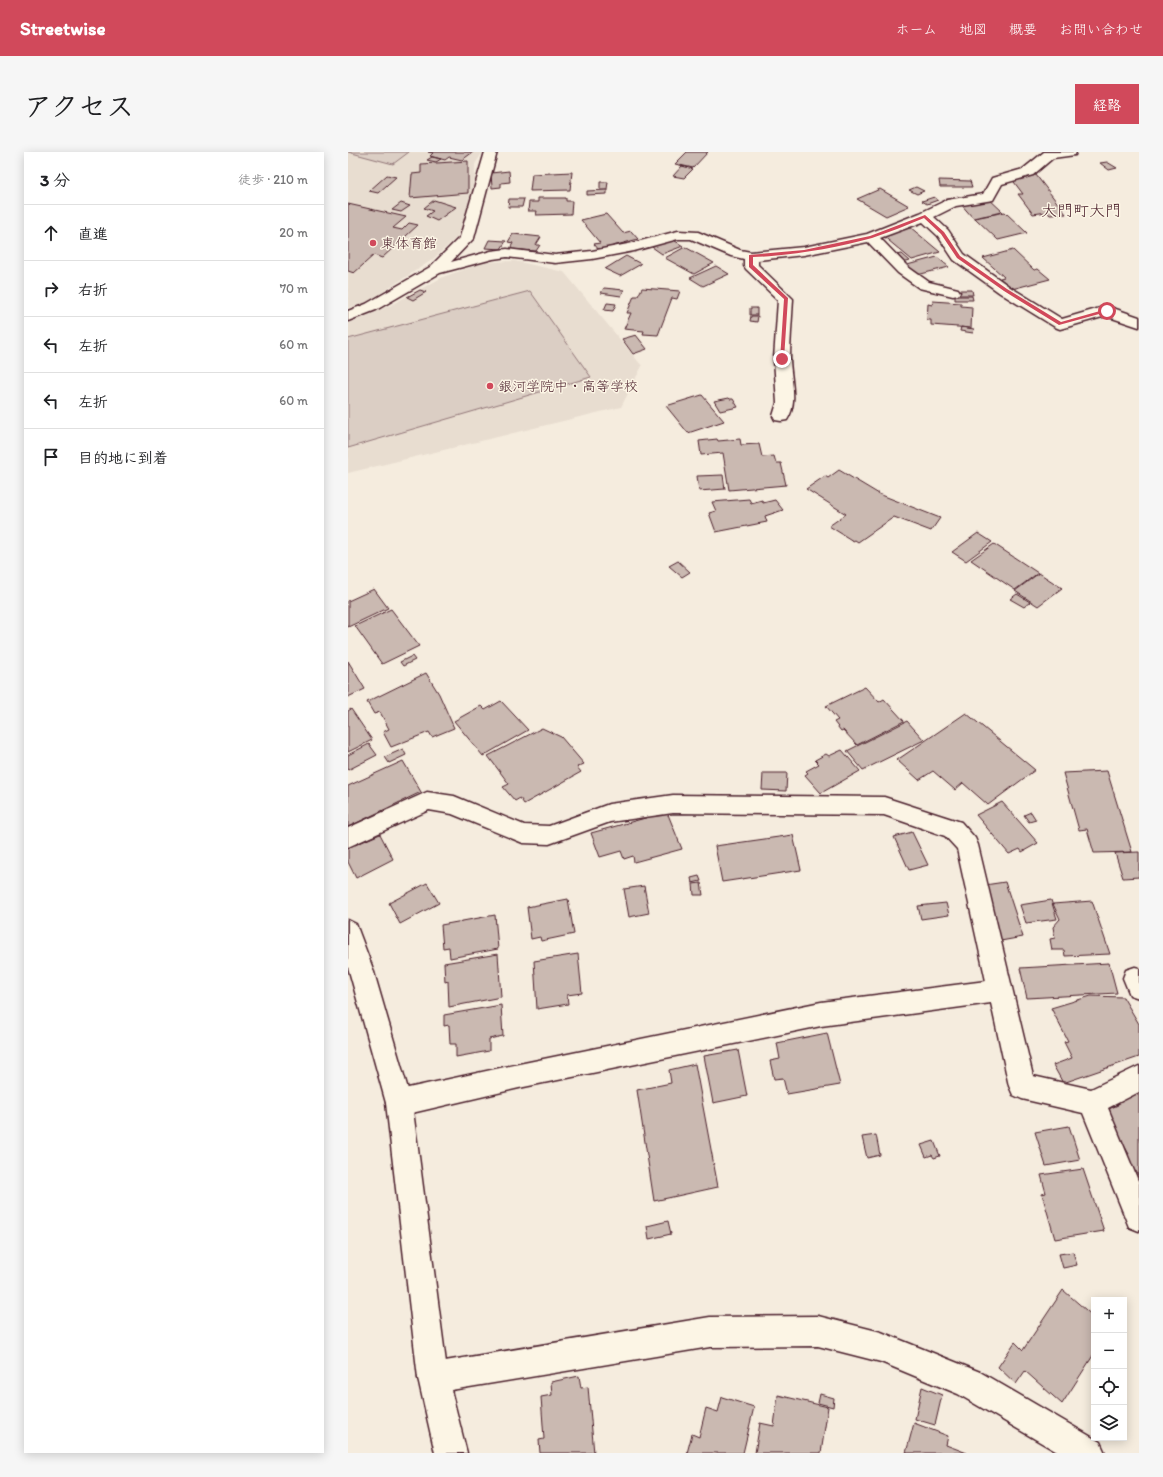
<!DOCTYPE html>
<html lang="ja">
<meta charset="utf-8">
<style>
:root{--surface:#fff;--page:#f6f6f6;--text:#202124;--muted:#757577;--line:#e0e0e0;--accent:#d1495b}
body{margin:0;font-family:Itim,"Klee One",sans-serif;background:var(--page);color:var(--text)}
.controls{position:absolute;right:12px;bottom:12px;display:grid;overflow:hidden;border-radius:0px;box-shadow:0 2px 10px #0003}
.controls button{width:36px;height:36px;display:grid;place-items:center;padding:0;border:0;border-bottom:1px solid var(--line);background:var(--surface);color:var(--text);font:20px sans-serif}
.stop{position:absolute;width:12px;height:12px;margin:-9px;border:3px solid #d1495b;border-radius:50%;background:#fff}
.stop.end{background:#d1495b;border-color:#fff;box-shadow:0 1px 4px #0008}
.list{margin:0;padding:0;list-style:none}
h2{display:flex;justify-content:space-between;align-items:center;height:52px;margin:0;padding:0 16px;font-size:17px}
h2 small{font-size:13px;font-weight:400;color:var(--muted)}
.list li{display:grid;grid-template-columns:26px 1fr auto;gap:12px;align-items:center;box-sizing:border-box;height:56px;padding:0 16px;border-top:1px solid var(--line)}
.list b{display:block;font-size:15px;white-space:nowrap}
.list em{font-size:13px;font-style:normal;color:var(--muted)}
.icon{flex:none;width:22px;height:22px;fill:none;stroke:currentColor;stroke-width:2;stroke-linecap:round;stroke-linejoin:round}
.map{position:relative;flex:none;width:791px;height:1301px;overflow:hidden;border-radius:0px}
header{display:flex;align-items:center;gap:24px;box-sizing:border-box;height:56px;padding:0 20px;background:var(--accent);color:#fff}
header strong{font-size:19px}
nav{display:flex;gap:22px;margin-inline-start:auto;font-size:14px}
.intro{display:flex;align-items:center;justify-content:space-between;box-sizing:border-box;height:96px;padding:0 24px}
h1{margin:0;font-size:28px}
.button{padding:10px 18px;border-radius:0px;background:var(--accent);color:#fff;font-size:14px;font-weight:700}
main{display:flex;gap:24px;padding:0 24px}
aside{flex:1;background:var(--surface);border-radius:0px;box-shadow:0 2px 10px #0003}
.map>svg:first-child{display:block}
</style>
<header>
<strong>Streetwise</strong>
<nav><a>ホーム</a><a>地図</a><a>概要</a><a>お問い合わせ</a></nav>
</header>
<div class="intro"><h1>アクセス</h1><a class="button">経路</a></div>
<main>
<aside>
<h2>3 分<small>徒歩 · 210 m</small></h2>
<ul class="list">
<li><svg class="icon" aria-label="ahead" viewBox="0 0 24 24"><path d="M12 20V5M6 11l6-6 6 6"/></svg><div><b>直進</b></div><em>20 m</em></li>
<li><svg class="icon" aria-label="right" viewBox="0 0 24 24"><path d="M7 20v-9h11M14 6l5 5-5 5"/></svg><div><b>右折</b></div><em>70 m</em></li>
<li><svg class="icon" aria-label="left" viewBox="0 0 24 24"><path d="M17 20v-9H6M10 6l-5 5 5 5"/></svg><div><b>左折</b></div><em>60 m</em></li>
<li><svg class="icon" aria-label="left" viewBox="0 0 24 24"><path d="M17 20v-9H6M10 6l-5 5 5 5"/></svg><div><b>左折</b></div><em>60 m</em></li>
<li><svg class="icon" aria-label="arrive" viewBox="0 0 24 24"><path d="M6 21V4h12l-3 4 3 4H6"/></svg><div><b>目的地に到着</b></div></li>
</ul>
</aside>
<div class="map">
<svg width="791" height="1301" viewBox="0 0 791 1301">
<rect width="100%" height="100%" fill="#f5ecde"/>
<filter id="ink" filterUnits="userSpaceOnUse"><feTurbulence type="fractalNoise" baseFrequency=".025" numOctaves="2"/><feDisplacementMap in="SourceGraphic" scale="8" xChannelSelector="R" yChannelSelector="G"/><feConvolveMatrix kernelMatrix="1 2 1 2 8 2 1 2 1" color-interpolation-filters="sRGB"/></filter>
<g filter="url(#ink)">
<path fill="#e8ddd0" d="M0,0H135L127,12L126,57L108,86L84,108L19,150L0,156Z
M167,109L216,120L294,214L273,255L0,321V171L41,154L95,125L137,110Z"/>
<path fill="#dbcec4" stroke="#927678" d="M0,0H61L45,12Z
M182,139L243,225L0,296V187Z"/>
<path fill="#cab9b1" stroke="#4a1f2b" d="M80,0H125L114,8L101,5L97,8L82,4L85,1Z
M339,0H360L345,16L327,12Z
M84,5L93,7L88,10L79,8Z
M120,9V41L62,46L64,22L73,21V12Z
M759,10L769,16L761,18L752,11Z
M334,14L345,17L336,26L325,24Z
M161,19L162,30L153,31V35L144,36L143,21Z
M224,20L222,38L182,39L184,22Z
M39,23L48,25L30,41L21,39Z
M688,23L718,62L702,63L699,60L685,62L670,42H675L663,26Z
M591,28L622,29L624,35H592Z
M252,30H260L259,37H252Z
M568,35L576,39L569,42L561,38Z
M532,37L561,54L538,64L509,47Z
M259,38V42L239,43V39Z
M586,45L590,48L579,52L574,49Z
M639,45L655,60L625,66L612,51Z
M190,46H218V49H224L223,62L188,63L189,59H180L181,50H190Z
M161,47H176L174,55H160Z
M86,48L108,55L89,69L78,64L85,59L76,56Z
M53,51L62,54L53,60L44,58Z
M0,52L58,65L45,76L54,78L61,71L70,73L34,106L26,103L6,121L0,119Z
M657,60L679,81L650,88L627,66Z
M258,62L275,81L283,79L290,87L251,98L246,92L252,91L233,68Z
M562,75L592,100L564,108L534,83Z
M165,82L193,85L188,93H192L188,99L162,97L165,91L160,90Z
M324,87L335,94L314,102L304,95Z
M141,88L158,89L153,97L137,96Z
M337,95L366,111L346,122L317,106Z
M665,98L686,118L690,117L702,127L664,137L652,126L656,125L635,106Z
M554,102L562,109L555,111L548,103Z
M278,104L293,112L272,124L257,117Z
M589,105L601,115L557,126L548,116Z
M368,114L381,122L355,134L342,126Z
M256,136L276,138L273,144L253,141Z
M294,136L332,139L329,147L324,146L310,183L295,182L296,179L276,177L283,161H279L286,144H290Z
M72,138L78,140L65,148L59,145Z
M606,138H624L625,143H607Z
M607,144H624L625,148H607Z
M585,149L613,151V154L624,155L623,176L583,173V168H579L580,152L584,153Z
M259,151L268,152L265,159L256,158Z
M402,156H409V163H402Z
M403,164H410L409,170L402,169Z
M613,175L626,177L625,181L612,179Z
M288,183L299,197L285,202L274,187Z
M354,243L376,269L340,281L318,254Z
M381,246L382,247H385L390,255L372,259L366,249Z
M369,287L370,289L392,287L393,293L411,292L414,305L426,304L428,311H433L438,333L381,338L375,301L353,303L351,289Z
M491,318L531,342L592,366L583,379L546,365L510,390L507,388L505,389L481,374L498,362L458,337L477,324L480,326Z
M375,323L377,337L351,339L349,324Z
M401,347L403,351L414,348L415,351L427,348L435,358L417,364L419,370L368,380L361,361L368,359L364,350Z
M630,381L644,390L618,409L604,400Z
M646,392L690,421L667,438L623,408Z
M330,409L342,420L334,425L321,414Z
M691,421L714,436L690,454L667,439Z
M26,437L40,456L0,475V449Z
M669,442L682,450L676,455L662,447Z
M43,457L71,494L34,512L7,474Z
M64,504L67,508L55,514L52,510Z
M0,509L17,537L0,545Z
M78,521L91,542L106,576L84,585L81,580L43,595L35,580L41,577L32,560L26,562L19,550Z
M517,535L531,550L536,547L556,569L509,593L495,578L493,579L486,570L490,568L478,554Z
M153,549L180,578L135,604L106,569L133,554L137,558Z
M3,557L24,588L0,600V559Z
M618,561L687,618L640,653L615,631L607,638L585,619L571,628L549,608Z
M559,569L576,588L515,618L499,599Z
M194,576L213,585L236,612L229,615L233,620L176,652L172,646L167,649L155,635L161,632L140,604Z
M21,592L29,603L0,618V603Z
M55,597L58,603L41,611L37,605Z
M494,598L512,619L473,641L457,623L460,621L458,619L471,612L467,608L478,602L481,604Z
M55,609L73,640L0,675V634Z
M759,619L784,700L746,701L739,677L731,678L715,621Z
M415,621H439L438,639L414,638Z
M654,650L690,691L674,700L672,697L661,702L628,663Z
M319,660L334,697L286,710L285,704L276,707L273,699L252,705L243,681Z
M683,660L688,668L681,670L676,663Z
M564,680L580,713L561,718L546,685Z
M32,682L45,707L8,726L0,710V695L6,692L7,693Z
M445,683L453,718L374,730L367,694Z
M791,700V725L775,726L767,701Z
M351,724L353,729L344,731L343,726Z
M657,730L675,785L647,790L630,734Z
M79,731L91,751L52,772L41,751Z
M353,731L355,743H346L345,732Z
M296,734L301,761L281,765L276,737Z
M220,747L226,782L193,789L192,785L183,787L179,755Z
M703,748L709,767L678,771L672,753Z
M744,749L762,802L717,804L716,798H704L702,787L707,786L705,775L712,767L705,752Z
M598,751L601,763L573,767L570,754Z
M147,763L150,797L102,806L101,795L95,796L93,773Z
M150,802L153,845L101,855L100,829L97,830L96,811Z
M230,802L234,841L219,843L220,852L189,857L186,809Z
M761,811L769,841L679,846L672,816Z
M743,844L775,845L791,872V905L715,931L705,913L724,906L716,890L720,889L703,856Z
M153,853L155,884L141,887V899L108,905V892H102L101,873L96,874V863Z
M479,881L492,933L439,942L435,926L426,927L422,909L432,907L429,891Z
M390,898L399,944L365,951L356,904Z
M347,912L370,1035L306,1049L289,938L323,931L321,918Z
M791,936V1025L788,1019L785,1021L776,1004L781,1002L756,959L770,953L765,946Z
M721,974L732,1008L698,1014L687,980Z
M528,983L532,1003L519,1006L514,985Z
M586,989L592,1004L586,1006L584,1003L578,1005L573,993Z
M735,1017L756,1079L707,1087L694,1042L698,1041L693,1023Z
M320,1069L323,1082L301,1087L299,1074Z
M725,1100L729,1113L715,1116L711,1102Z
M715,1138L746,1165V1202L714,1252L677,1219L668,1232L650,1215L667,1190L675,1198Z
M231,1224L233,1236L240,1235L246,1301H192L191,1288L196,1287L193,1245L204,1243L203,1230Z
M574,1235L594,1243L587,1273L567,1267Z
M472,1242L486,1246L485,1255L470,1251Z
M430,1243L480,1255L473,1301H407L412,1271L426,1274Z
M374,1245L406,1255L395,1301H339L344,1282L351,1285L358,1256L370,1260Z
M566,1271L600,1284L598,1293L619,1301H558Z"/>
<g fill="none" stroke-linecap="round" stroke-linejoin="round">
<g stroke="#4a1f2b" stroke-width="3">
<path id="minor" d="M137,0H149L126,86L103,110L143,99L159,97L207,103L244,99L285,91L330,79L350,80L392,98L403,100L456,95L519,82L572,61L599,48L635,42L644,26L675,17L696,0H728L727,3L705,6L685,23L654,32L645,48L608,54L586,65L600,78L616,102L662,135L714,167L759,154L791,165V175L758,164L712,177L707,175L652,141L606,108L590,84L575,70L532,86L560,115L581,130L610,137L612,140L610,143L605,144L571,136L550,121L520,90L456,103L410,108V113L445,147C444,167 442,187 442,206C442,226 451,250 439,268L433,269L427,268L425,264L429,251L426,207L430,148L398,117L396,114V107L383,104L343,87H330L286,99L244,107L207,111L159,105L145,107L92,121L28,158L0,169V159L18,152L82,115L112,85Z
M79,640L106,644L176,673L201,674L261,652L325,643L536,645L613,670L627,686L630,693L685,924L743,937L791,914V940L760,956L791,1031V1079L781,1075L735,961L674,947L665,943L661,934L643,851L473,874L171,936L51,964L42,960L38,951L42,942L51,938L171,912L473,850L638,829L609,697L597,684L536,663L325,661L262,670L201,692L175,691L104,662L81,658L0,695V676Z
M787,815L791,816V846L782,843L775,826L778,818Z
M470,1164L533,1180L632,1220L752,1290L757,1301H711L610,1242L533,1210L470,1194L362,1195L85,1241L74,1237L70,1226L74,1215L85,1211L362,1165Z"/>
</g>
<g stroke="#4a1f2b" stroke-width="3">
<path id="tertiary" d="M0,768L8,772L25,817L64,951L100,1226L119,1301H87L70,1226L38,951L0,815Z"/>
</g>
<use href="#minor" fill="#fcf5e5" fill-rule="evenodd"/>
<use href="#tertiary" fill="#fcf5e5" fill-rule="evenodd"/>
</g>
</g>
<path fill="#d1495b" d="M577,63L596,80L612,104L659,137L713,170L759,157L762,159L711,173L656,139L609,106L593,82L576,66C559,73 542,80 524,86C488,96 442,104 405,105V113L440,146L436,207L432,208L436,147L401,115V103L456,98L522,84Z"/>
<g fill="#d1495b" stroke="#fcf5e5" stroke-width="1.5">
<circle cx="25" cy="91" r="4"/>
<circle cx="142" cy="234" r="4"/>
</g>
<g text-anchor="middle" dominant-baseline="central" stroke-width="3" stroke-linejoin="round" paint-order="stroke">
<g font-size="14" fill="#4a1f2b" stroke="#fcf5e5" text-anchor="start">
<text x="33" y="91">東体育館</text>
<text x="150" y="234">銀河学院中・高等学校</text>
</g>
<g font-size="16" fill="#4a1f2b" stroke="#fcf5e5">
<text x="733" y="58">大門町大門</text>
</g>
</g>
</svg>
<div class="controls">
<button>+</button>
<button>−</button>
<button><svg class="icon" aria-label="locate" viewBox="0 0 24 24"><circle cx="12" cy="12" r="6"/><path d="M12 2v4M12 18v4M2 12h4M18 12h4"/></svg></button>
<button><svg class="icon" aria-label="layers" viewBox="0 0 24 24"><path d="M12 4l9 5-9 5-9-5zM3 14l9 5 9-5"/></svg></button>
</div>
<div class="stop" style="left:759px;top:159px"></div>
<div class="stop end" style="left:434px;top:207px"></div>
</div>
</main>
